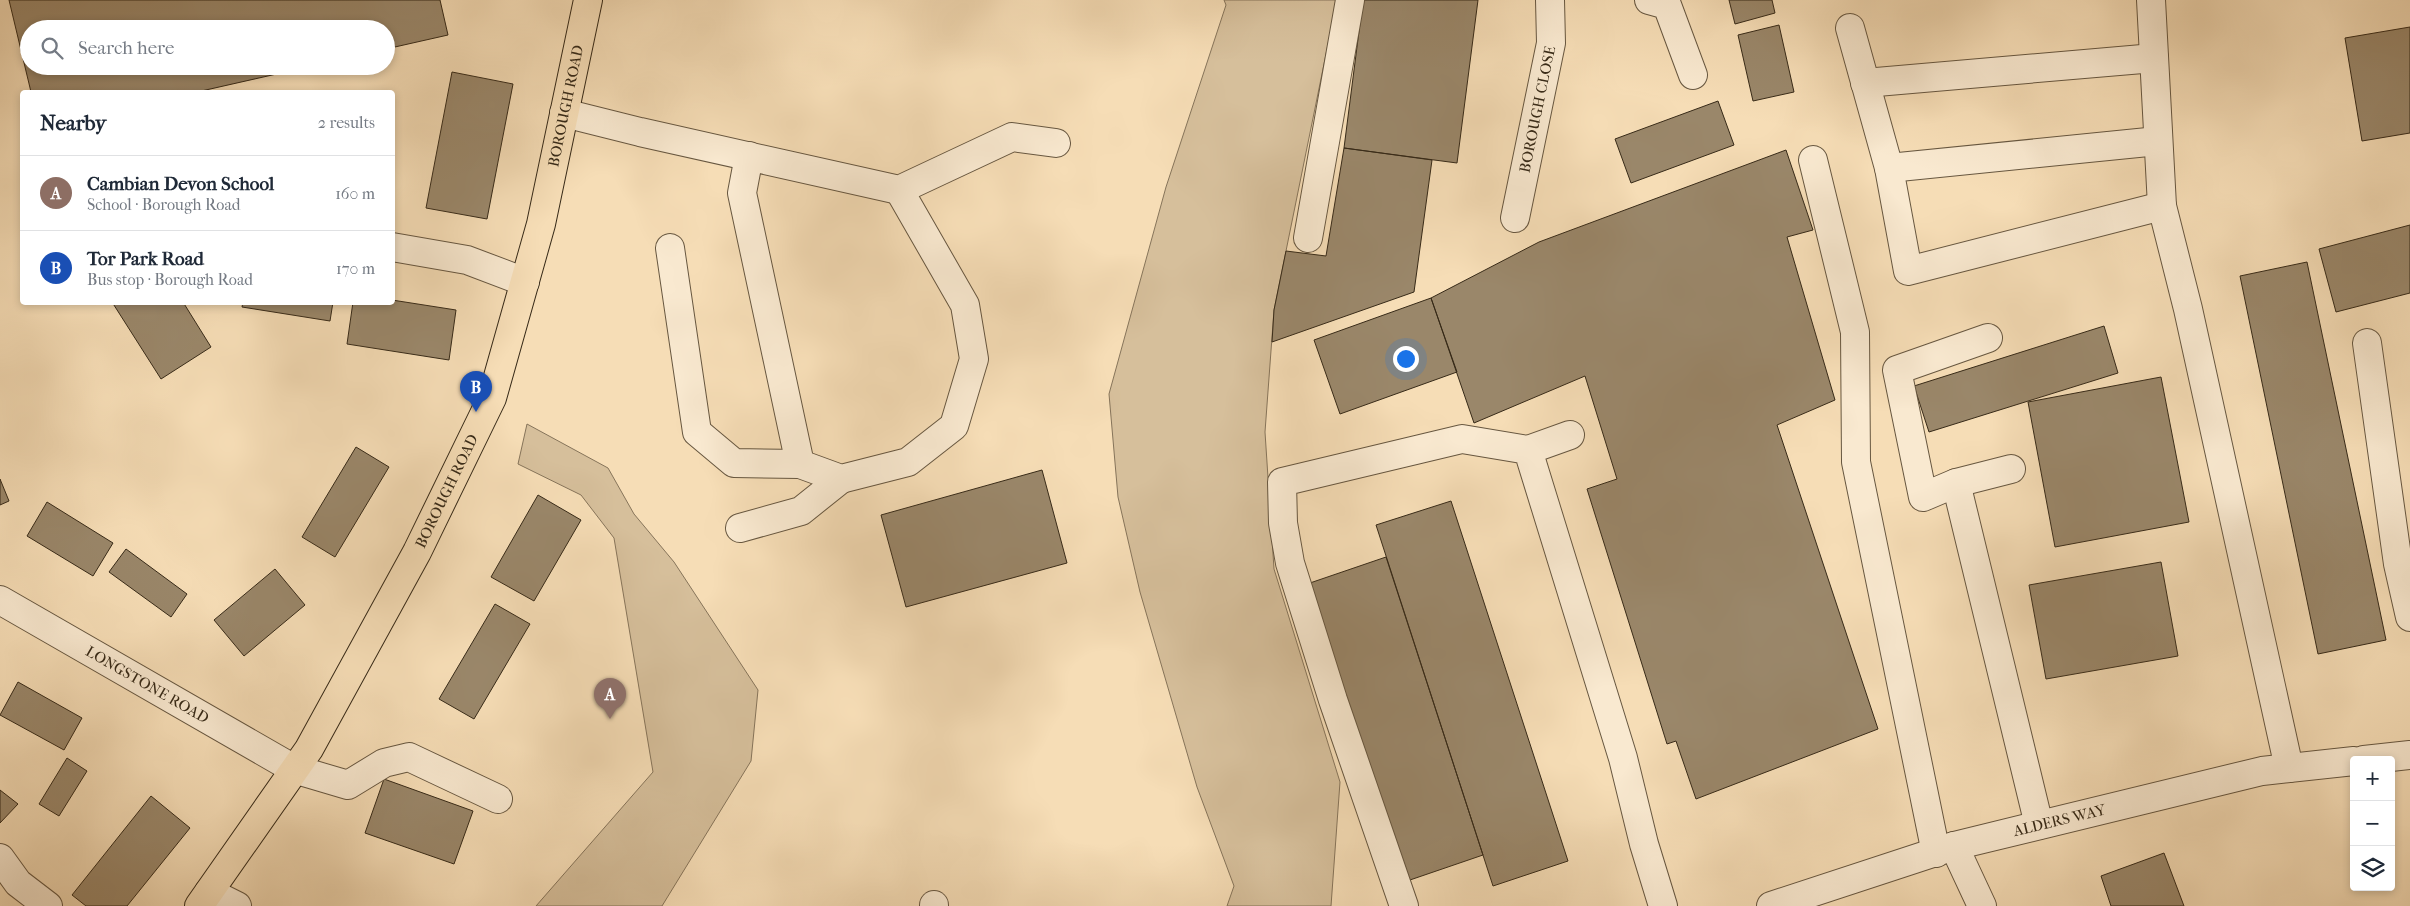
<!DOCTYPE html>
<meta charset="utf-8">
<style>
:root{--surface:#fff;--page:#f6f6f7;--text:#1f2937;--muted:#747a83;--line:#e0e1e3;--accent:#8f2418}
body{margin:0;font-family:"IM FELL French Canon",serif;background:var(--page);color:var(--text)}
.controls{position:absolute;right:15px;bottom:15px;display:grid;overflow:hidden;border-radius:5px;box-shadow:0 2px 8px #0003}
.controls button{width:45px;height:45px;display:grid;place-items:center;padding:0;border:0;border-bottom:1px solid var(--line);background:var(--surface);color:var(--text);font:25px sans-serif}
.you{position:absolute;left:1405px;top:358px;width:18px;height:18px;margin:-12px;border:4px solid #fff;border-radius:50%;background:#1a73e8;box-shadow:0 0 0 8px #1a73e833}
.badge{display:grid;place-items:center;width:32px;height:32px;border-radius:50%;background:var(--accent);color:#fff;font-size:16px;font-weight:700}
.pin{position:absolute;translate:-50% -41px;filter:drop-shadow(0 1px 2px #0008)}
.pin::after{content:'';position:absolute;top:26px;width:18px;height:15px;background:inherit;clip-path:polygon(0 0,100% 0,50% 100%)}
.list{margin:0;padding:0;list-style:none}
h2{display:flex;justify-content:space-between;align-items:center;height:65px;margin:0;padding:0 20px;font-size:21px}
h2 small{font-size:16px;font-weight:400;color:var(--muted)}
.list li{display:grid;grid-template-columns:32px 1fr auto;gap:15px;align-items:center;box-sizing:border-box;height:75px;padding:0 20px;border-top:1px solid var(--line)}
.list b{display:block;font-size:19px;white-space:nowrap}
.list p{margin:0;font-size:16px;white-space:nowrap;color:var(--muted)}
.list em{font-size:16px;font-style:normal;color:var(--muted)}
.icon{flex:none;width:28px;height:28px;fill:none;stroke:currentColor;stroke-width:2;stroke-linecap:round;stroke-linejoin:round}
.map{position:relative;flex:none;width:2410px;height:906px;overflow:hidden}
.search{position:absolute;background:var(--surface);box-shadow:0 2px 8px #0003;left:20px;top:20px;width:375px;height:55px;display:flex;align-items:center;gap:12px;box-sizing:border-box;padding:0 18px;border-radius:28px;color:var(--muted);font-size:19px}
.panel{position:absolute;background:var(--surface);box-shadow:0 2px 8px #0003;left:20px;top:90px;width:375px;height:215px;border-radius:5px}
.map>svg:first-child{display:block}
</style>
<div class="map">
<svg width="2410" height="906" viewBox="0 0 2410 906">
<rect width="100%" height="100%" fill="#f6ddb6"/>
<filter id="stains"><feTurbulence type="fractalNoise" baseFrequency=".004" numOctaves="4"/><feColorMatrix values="0 0 0 0 .2 0 0 0 0 .09 0 0 0 0 .02 0 0 0 .5 -.17"/></filter>
<radialGradient id="worn" r=".72"><stop offset=".6" stop-color="#630" stop-opacity="0"/><stop offset="1" stop-color="#630" stop-opacity=".3"/></radialGradient>
<path fill="#d6bf9b" stroke="#86745a" d="M1224,0H1337L1274,310L1265,432L1274,569L1340,782L1331,906H1227L1234,886L1197,787L1140,592L1118,497L1109,394L1166,187L1226,5Z
M527,424L608,468L634,514L674,562L758,690L751,761L662,906H536L653,772L614,538L581,495L518,464Z"/>
<path fill="#9a876a" stroke="#372a18" d="M9,0H440L448,35L386,49V29H29V66H312L197,92H31Z
M1363,0H1478L1457,163L1344,148Z
M1729,0H1772L1775,13L1735,24Z
M1779,25L1794,92L1753,101L1738,35Z
M2410,27V133L2362,141L2345,38Z
M452,72L513,84L487,219L426,208Z
M1718,101L1734,145L1631,183L1615,139Z
M1344,148L1432,160L1414,292L1272,342L1274,310L1286,251L1326,256Z
M1786,150L1813,230L1787,237L1835,400L1777,425L1878,729L1696,799L1676,741L1667,744L1587,489L1617,479L1585,376L1474,423L1431,298L1539,242Z
M2410,225V293L2336,312L2319,249Z
M2307,262L2386,640L2318,654L2240,276Z
M1431,298L1457,372L1340,414L1314,340Z
M392,300L456,310L449,360L347,344L353,302H392Z
M112,302H183L211,347L161,379Z
M243,302H333L330,321L242,307Z
M2104,326L2118,373L1929,432L1914,386Z
M2161,377L2189,522L2055,547L2028,402Z
M356,447L389,467L335,557L302,537Z
M1042,470L1067,563L906,607L881,515Z
M0,479L9,501L0,505Z
M538,495L581,520L534,601L491,577Z
M1451,501L1568,861L1493,886L1376,525Z
M47,502L113,543L93,576L27,536Z
M126,549L187,594L171,617L109,572Z
M1386,557L1483,855L1407,881L1307,584Z
M2161,562L2178,656L2046,679L2029,585Z
M275,569L305,605L244,656L214,620Z
M495,604L530,624L474,719L439,699Z
M18,682L82,718L64,750L0,715Z
M67,758L87,771L59,816L39,804Z
M384,779L473,811L454,864L365,833Z
M0,790L18,804L0,823Z
M151,796L190,828L127,906H86L72,895Z
M2164,853L2184,906H2111L2101,876Z"/>
<g fill="none" stroke-linecap="round" stroke-linejoin="round">
<g stroke="#675740" stroke-width="30">
<g id="minor">
<path d="M1649,0L1667,5L1693,75"/>
<path d="M2151,0L2162,206"/>
<path d="M1850,28L1889,168L1908,271L2162,206L2188,309L2289,768"/>
<path d="M1865,83L2154,58"/>
<path d="M564,113L640,132L899,190L1012,137L1056,143"/>
<path d="M749,156L742,193L800,464L841,479L908,462L954,426L974,359L965,305L899,190"/>
<path d="M1813,160L1855,332L1856,462L1936,853"/>
<path d="M1889,168L2158,141"/>
<path id="s1" d="M1515,218L1551,43L1550,0"/>
<path d="M1308,238L1350,0"/>
<path d="M392,247L467,260L525,282"/>
<path d="M670,248L697,432L734,463L800,464"/>
<path d="M1988,338L1897,370L1923,497L1956,483L2011,469"/>
<path d="M2367,343L2398,564L2410,617"/>
<path d="M1528,450L1570,435"/>
<path d="M1956,483L2039,825"/>
<path d="M740,528L801,511L841,479"/>
<path id="s2" d="M0,600L294,769L348,785L384,763L409,757L498,799"/>
<path d="M2364,760L2410,755"/>
<path d="M1954,846L1982,906"/>
<path d="M0,858L18,883L48,906"/>
<path d="M209,892L237,906"/>
<path d="M934,905V906"/>
<path d="M1404,906L1333,700L1290,563L1283,523L1282,482L1462,439L1528,450L1623,758L1644,844L1663,906"/>
<path id="s3" d="M1771,906L1954,846L2262,771L2354,761"/>
</g>
</g>
<g stroke="#372a18" stroke-width="30">
<g id="major">
<path id="s4" d="M199,906L309,749L417,552L492,398L541,224L588,0"/>
</g>
</g>
<use href="#minor" stroke="#f9e9d0" stroke-width="28"/>
<use href="#major" stroke="#f6ddb6" stroke-width="28"/>
</g>
<g text-anchor="middle" dominant-baseline="central" stroke-width="4" stroke-linejoin="round" paint-order="stroke">
<g font-size="15" fill="#372a18" stroke="#f9e9d0">
<text stroke="none"><textPath href="#s4" startOffset="889">BOROUGH ROAD</textPath></text>
<text stroke="none"><textPath href="#s1" startOffset="111">BOROUGH CLOSE</textPath></text>
<text stroke="none"><textPath href="#s4" startOffset="484">BOROUGH ROAD</textPath></text>
<text stroke="none"><textPath href="#s2" startOffset="170">LONGSTONE ROAD</textPath></text>
<text stroke="none"><textPath href="#s3" startOffset="301">ALDERS WAY</textPath></text>
</g>
</g>
<rect width="100%" height="100%" filter="url(#stains)"/>
<rect width="100%" height="100%" fill="url(#worn)"/>
</svg>
<div class="controls">
<button>+</button>
<button>−</button>
<button><svg class="icon" aria-label="layers" viewBox="0 0 24 24"><path d="M12 4l9 5-9 5-9-5zM3 14l9 5 9-5"/></svg></button>
</div>
<div class="you"></div>
<div class="pin badge" style="left:610px;top:719px;background:#8d6e63">A</div>
<div class="pin badge" style="left:476px;top:412px;background:#1a4fb4">B</div>
<div class="search"><svg class="icon" aria-label="search" viewBox="0 0 24 24"><circle cx="10" cy="10" r="6"/><path d="M15 15l6 6"/></svg>Search here</div>
<section class="panel">
<h2>Nearby<small>2 results</small></h2>
<ul class="list">
<li><span class="badge" style="background:#8d6e63">A</span><div><b>Cambian Devon School</b><p>School · Borough Road</p></div><em>160 m</em></li>
<li><span class="badge" style="background:#1a4fb4">B</span><div><b>Tor Park Road</b><p>Bus stop · Borough Road</p></div><em>170 m</em></li>
</ul>
</section>
</div>
